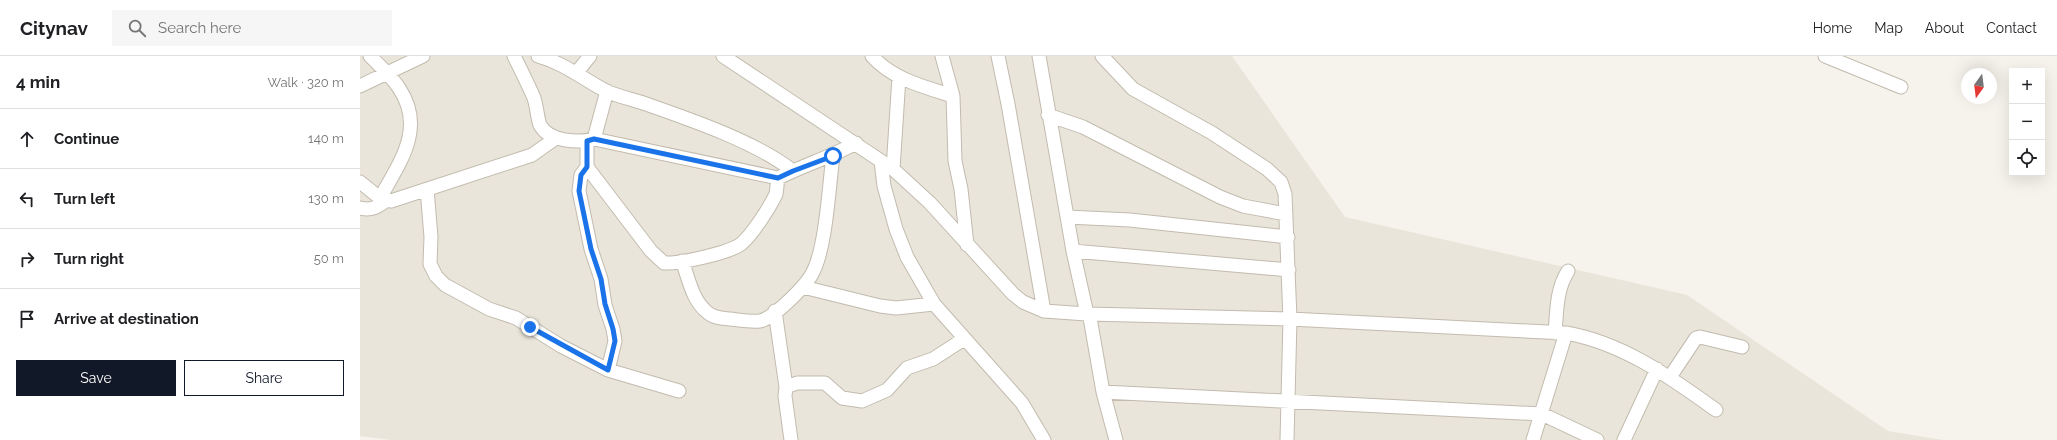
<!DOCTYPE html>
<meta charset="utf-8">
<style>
:root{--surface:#fff;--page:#f6f6f6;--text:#202124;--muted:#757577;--line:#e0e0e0;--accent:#111827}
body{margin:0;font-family:Raleway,sans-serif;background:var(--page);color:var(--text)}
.controls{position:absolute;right:12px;top:12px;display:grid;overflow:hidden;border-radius:0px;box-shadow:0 4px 16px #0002}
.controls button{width:36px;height:36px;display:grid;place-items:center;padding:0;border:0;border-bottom:1px solid var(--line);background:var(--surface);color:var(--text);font:20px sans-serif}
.compass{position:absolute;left:1601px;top:12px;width:36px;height:36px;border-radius:50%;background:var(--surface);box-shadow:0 4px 16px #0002;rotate:194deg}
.stop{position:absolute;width:12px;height:12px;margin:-9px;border:3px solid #1a73e8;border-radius:50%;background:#fff}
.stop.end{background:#1a73e8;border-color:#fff;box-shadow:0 1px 4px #0008}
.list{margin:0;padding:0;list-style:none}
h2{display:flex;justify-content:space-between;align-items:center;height:52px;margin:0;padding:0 16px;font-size:17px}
h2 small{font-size:13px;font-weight:400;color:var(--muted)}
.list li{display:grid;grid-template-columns:26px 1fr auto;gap:12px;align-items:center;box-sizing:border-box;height:60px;padding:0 16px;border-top:1px solid var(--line)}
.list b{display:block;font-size:15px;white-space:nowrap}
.list em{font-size:13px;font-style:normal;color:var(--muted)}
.actions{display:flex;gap:8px;padding:12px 16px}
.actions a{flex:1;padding:9px 0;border:1px solid var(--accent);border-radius:0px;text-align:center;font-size:14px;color:var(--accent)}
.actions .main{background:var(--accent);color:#fff}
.icon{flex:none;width:22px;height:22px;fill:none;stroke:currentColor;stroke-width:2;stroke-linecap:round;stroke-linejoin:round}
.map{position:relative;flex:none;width:1697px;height:384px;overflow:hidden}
header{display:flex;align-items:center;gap:24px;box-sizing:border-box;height:56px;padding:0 20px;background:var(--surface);border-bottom:1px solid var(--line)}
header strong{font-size:19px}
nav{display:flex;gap:22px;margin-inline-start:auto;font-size:14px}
.search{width:280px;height:36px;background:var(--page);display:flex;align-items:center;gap:10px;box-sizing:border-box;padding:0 14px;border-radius:0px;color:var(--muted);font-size:15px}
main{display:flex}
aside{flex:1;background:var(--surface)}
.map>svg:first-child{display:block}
</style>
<header>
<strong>Citynav</strong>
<div class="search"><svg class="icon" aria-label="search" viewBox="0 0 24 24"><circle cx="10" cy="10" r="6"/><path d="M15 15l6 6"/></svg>Search here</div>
<nav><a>Home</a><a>Map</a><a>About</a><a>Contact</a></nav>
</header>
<main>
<aside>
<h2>4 min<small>Walk · 320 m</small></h2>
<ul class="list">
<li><svg class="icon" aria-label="ahead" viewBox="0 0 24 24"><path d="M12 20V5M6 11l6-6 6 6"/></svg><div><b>Continue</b></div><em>140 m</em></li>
<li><svg class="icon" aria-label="left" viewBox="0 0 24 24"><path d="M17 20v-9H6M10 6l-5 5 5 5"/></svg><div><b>Turn left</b></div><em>130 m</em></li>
<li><svg class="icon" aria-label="right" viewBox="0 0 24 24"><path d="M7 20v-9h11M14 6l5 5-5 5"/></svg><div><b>Turn right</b></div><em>50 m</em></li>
<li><svg class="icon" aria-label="arrive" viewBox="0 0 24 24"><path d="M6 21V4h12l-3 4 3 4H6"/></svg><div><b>Arrive at destination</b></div></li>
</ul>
<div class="actions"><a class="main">Save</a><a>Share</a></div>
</aside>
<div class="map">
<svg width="1697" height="384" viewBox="0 0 1697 384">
<rect width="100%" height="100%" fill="#f6f3ec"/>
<path fill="#eae5da" d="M0,0H872L985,161L1327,239L1528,375L1583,384H31L0,380Z"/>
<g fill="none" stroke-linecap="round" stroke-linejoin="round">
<g stroke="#c2bbae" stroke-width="15">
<path id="minor" d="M10,0C20,10 31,20 39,32C66,72 40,106 20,142
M154,0C161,14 168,28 174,42C177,51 177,61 180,69C189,86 219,87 234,83L418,122C444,109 471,101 496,87
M178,0C204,7 223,23 246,35C259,41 276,44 289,49C332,64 398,87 433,115
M363,0L533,113L570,147L653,238L663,246L684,255L727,258L930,263L1206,277C1263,287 1310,321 1356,354
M512,0C532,23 564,31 593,40
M582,0L593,40L595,105L601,133L607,189
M638,0L648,48L684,255
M679,0L713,195L727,258L730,262L743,336L756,384
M742,0L773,33L852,77L907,113L921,126L925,138L930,263L927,384
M1465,0L1541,31
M217,16L230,0
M0,30L63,0
M688,59L723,71L860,141L883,150L926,158
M234,83L247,35
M227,85V111L291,195L304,207C319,208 369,197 381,188C392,179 410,151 416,138C417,133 417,127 418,122
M521,105L524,130L536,173L547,201L574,248L662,347L684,384
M227,111L221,119L219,135L231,193L241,223L245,249L253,273L255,285L248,314
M533,113L539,21
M0,126L20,142L31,145L172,99L196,82
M67,133L71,181L70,208L76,220L85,229L129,253L156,262L201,290L248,314L319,335
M0,152C12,155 17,151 27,144
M707,161L770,164L928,181
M713,195L929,214
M322,205C329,223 332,244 347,256C353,262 362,262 370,263C379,264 391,266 400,265C414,262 447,229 453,216C466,191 469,130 473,100
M443,231L520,250L536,252L574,248
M415,255L426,331L425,340L431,384
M1195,277C1197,255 1196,234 1208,215
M1310,321L1336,282L1340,281L1382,291
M426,331L437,327H465L482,342L502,345L527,334L547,312L573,303L604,283
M743,336L1182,358L1237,384
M1173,384L1206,277
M1264,384L1297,313"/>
</g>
<use href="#minor" stroke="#fff" stroke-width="13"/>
</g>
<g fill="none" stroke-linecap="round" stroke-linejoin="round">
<path stroke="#1a73e8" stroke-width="5" d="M170,271L248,314L255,285L253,273L245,248L241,223L231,193L219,135L221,119L227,111V85L234,83L418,122L433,115L473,100"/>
</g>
</svg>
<div class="controls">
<button>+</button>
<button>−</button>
<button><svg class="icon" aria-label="locate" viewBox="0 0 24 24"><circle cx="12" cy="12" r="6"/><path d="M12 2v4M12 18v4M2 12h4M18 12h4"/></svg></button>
</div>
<svg class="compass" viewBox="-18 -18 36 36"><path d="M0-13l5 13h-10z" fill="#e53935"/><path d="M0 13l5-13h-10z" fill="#757577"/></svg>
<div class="stop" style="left:473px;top:100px"></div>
<div class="stop end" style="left:170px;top:271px"></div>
</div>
</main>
